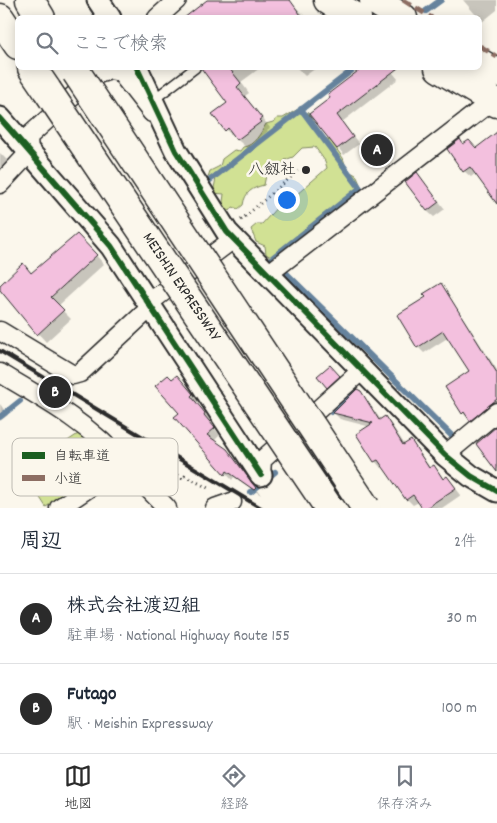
<!DOCTYPE html>
<html lang="ja">
<meta charset="utf-8">
<style>
:root{--surface:#fff;--page:#f6f6f7;--text:#1f2937;--muted:#747a83;--line:#e0e1e3;--accent:#2b2b2b}
body{margin:0;font-family:Dekko,"Klee One",sans-serif;background:var(--page);color:var(--text)}
.you{position:absolute;left:286px;top:199px;width:18px;height:18px;margin:-12px;border:4px solid #fff;border-radius:50%;background:#1a73e8;box-shadow:0 0 0 8px #1a73e833}
.badge{display:grid;place-items:center;width:32px;height:32px;border-radius:50%;background:var(--accent);color:#fff;font-size:16px;font-weight:700}
.pin{position:absolute;translate:-50% -50%;border:2px solid #fff;box-shadow:0 1px 5px #0006}
.list{margin:0;padding:0;list-style:none}
h2{display:flex;justify-content:space-between;align-items:center;height:65px;margin:0;padding:0 20px;font-size:21px}
h2 small{font-size:16px;font-weight:400;color:var(--muted)}
.list li{display:grid;grid-template-columns:32px 1fr auto;gap:15px;align-items:center;box-sizing:border-box;height:90px;padding:0 20px;border-top:1px solid var(--line)}
.list b{display:block;font-size:19px;white-space:nowrap}
.list p{margin:0;font-size:16px;white-space:nowrap;color:var(--muted)}
.list em{font-size:16px;font-style:normal;color:var(--muted)}
.icon{flex:none;width:28px;height:28px;fill:none;stroke:currentColor;stroke-width:2;stroke-linecap:round;stroke-linejoin:round}
.map{position:relative;flex:none;width:497px;height:508px;overflow:hidden}
.search{position:absolute;background:var(--surface);box-shadow:0 2px 12px #0003;left:15px;right:15px;top:15px;height:55px;display:flex;align-items:center;gap:12px;box-sizing:border-box;padding:0 18px;border-radius:8px;color:var(--muted);font-size:19px}
.sheet{height:245px;background:var(--surface)}
nav{display:flex;justify-content:space-around;align-items:center;box-sizing:border-box;height:70px;border-top:1px solid var(--line);background:var(--surface);font-size:14px;color:var(--muted)}
nav a{display:grid;justify-items:center;gap:2px}
nav .on{color:var(--accent)}
.map>svg:first-child{display:block}
</style>
<div class="map">
<svg width="497" height="508" viewBox="0 0 497 508">
<rect width="100%" height="100%" fill="#fbf7ec"/>
<filter id="ink" filterUnits="userSpaceOnUse"><feTurbulence type="fractalNoise" baseFrequency=".02" numOctaves="2"/><feDisplacementMap in="SourceGraphic" scale="10" xChannelSelector="R" yChannelSelector="G"/><feConvolveMatrix kernelMatrix="1 2 1 2 8 2 1 2 1" color-interpolation-filters="sRGB"/></filter>
<g filter="url(#ink)">
<path fill="#d1e194" stroke="#7e8660" d="M298,109L308,113L323,137L330,140L343,158L347,170L356,175L362,188L360,192C347,194 331,214 319,222C303,234 287,244 271,257L266,254L265,246L256,242L251,229L257,224H262L287,196L296,195L327,168L325,161L315,147L302,148L293,157L285,160L276,175H266L264,185C252,188 245,192 243,205L238,209L233,207L230,211L225,209L223,202L224,194L213,193L216,178L208,177L210,171L220,166L222,159L234,150L240,151L243,147C254,146 261,133 266,124L273,122L278,118H283Z
M78,434L111,463L46,507L23,471Z"/>
<path fill="#0003" d="M209,0H288L307,18H186Z
M463,0H497V10L482,22Z
M205,68H260L241,82L249,93L245,96L270,128L267,130L268,131L247,148L226,130L229,103L203,70Z
M297,68H316L305,76Z
M364,68H389L398,79L342,122L359,144L344,155L311,114L332,98L330,94Z
M497,134V205L476,173L471,177L464,171V145L477,149Z
M0,153L9,162L0,173Z
M417,174L445,209L434,217L427,211Z
M77,235L104,264L58,306L71,319L46,342L0,291V287L23,265L32,274Z
M441,284L497,370V410L477,426L463,413L471,372L449,337L424,353L418,347L427,298Z
M330,367L342,380L330,390L318,376Z
M172,380L183,383L199,401L197,403L211,420L209,422L220,435L214,441L234,457L261,495L234,477L232,480L176,417L181,413Z
M360,392L381,420L385,417L391,424L405,445L411,441L431,469L434,467L444,479L447,477L461,495L442,508H423L419,502L413,505L407,499L384,466L381,468L375,461L371,427L340,419L334,413Z
M0,404L8,415L0,421Z"/>
<g fill="none" stroke-linecap="round" stroke-linejoin="round">
<path stroke="#66839d" stroke-width="6" d="M426,11L441,0
M209,181L355,68
M272,258L360,188L301,109
M286,273L452,436
M331,412L353,390
M0,417L20,401
M251,492L275,472"/>
</g>
<path fill="#f3c0de" stroke="#2b2b2b" d="M207,0H290L303,18H184Z
M201,68H229L241,83L237,87L262,118L259,120L261,122L237,140L228,128L225,131L212,114L227,103Z
M362,68H398L337,115L353,137L337,149L309,114L330,98L328,94Z
M497,132V204L470,167L463,172L447,149L460,139L463,144L469,140L476,148Z
M417,172L439,202L427,211L405,182Z
M77,234L97,255L51,297L64,310L37,335L0,290V285L23,263L31,273Z
M441,283L497,373V399L470,421L464,412L462,414L445,387L469,371L443,331L417,348L397,315L426,297L423,294Z
M330,365L340,376L327,388L317,376Z
M168,375L172,379L177,375L193,394L191,396L205,413L204,415L215,428L207,435L227,449L256,488L254,490L227,471L225,475L174,417L179,413L155,386Z
M357,389L361,391L379,420L385,416L403,445L411,440L429,468L434,465L443,479L447,476L456,488L426,508H422L413,495L406,500L378,460L374,462L356,434L373,423L333,413Z
M497,426V472L476,444Z"/>
<g fill="none" stroke-linecap="round" stroke-linejoin="round">
<g stroke="#2b2b2b" stroke-width="12">
<path id="service" d="M153,100L195,68"/>
</g>
<g stroke="#2b2b2b" stroke-width="21">
<path id="minor" d="M157,18L177,0
M98,74L110,70L120,72L152,113
M0,184L29,153L28,137L104,68
M268,274L497,97
M0,331L73,375L80,373L151,307L154,299L232,240
M0,373C44,399 91,425 124,464
M445,455L497,412
M261,475L262,460L361,371
M59,508L124,464L167,508
M215,508L232,502"/>
</g>
<g stroke="#2b2b2b" stroke-width="25">
<path id="tertiary" d="M98,0L110,18
M137,68L176,151L227,232L445,455L471,476L497,491
M0,118L111,246L261,475"/>
</g>
<g stroke="#2b2b2b" stroke-width="31">
<path id="trunk" d="M328,0L357,18
M374,0L403,18
M480,63L497,73
M439,68L497,103"/>
</g>
<g stroke="#2b2b2b" stroke-width="31">
<path id="motorway" d="M30,0L41,18
M0,18L18,45
M32,68L47,90"/>
</g>
<path stroke="#2b2b2b" stroke-width="3" stroke-dasharray="1 4" stroke-linecap="butt" d="M241,220L298,171
M159,475L164,467L183,479L185,476L210,489"/>
<use href="#service" stroke="#fbf7ec" stroke-width="9"/>
<use href="#minor" stroke="#fbf7ec" stroke-width="18"/>
<use href="#tertiary" stroke="#fbf7ec" stroke-width="21"/>
<use href="#trunk" stroke="#fbf7ec" stroke-width="28"/>
<use href="#motorway" stroke="#fbf7ec" stroke-width="28"/>
<path stroke="#2b2b2b" stroke-width="4" d="M0,351L261,508"/>
<g stroke="#2b2b2b" stroke-width="31" stroke-linecap="butt">
<path id="motorway-bridge" d="M76,72L366,508
M47,90L329,508"/>
</g>
<use href="#motorway-bridge" stroke="#fbf7ec" stroke-width="28"/>
<path stroke="#8d6e63" stroke-width="5" stroke-dasharray="10 5" stroke-linecap="butt" d="M403,0L432,18
M480,46L497,57"/>
<g stroke="#fbf7ec" stroke-width="9">
<path id="cycleway" d="M137,68L176,151L227,232L445,455L471,476L497,491
M0,118L111,246L261,475"/>
</g>
<use href="#cycleway" stroke="#1b5e20" stroke-width="6"/>
</g>
</g>
<circle fill="#2b2b2b" stroke="#fbf7ec" stroke-width="2" cx="306" cy="170" r="5"/>
<g text-anchor="middle" dominant-baseline="central" stroke-width="5" stroke-linejoin="round" paint-order="stroke">
<g font-size="16" fill="#2b2b2b" stroke="#fbf7ec" text-anchor="end">
<text x="296" y="170">八劔社</text>
</g>
<g font-size="16" fill="#2b2b2b" stroke="#fbf7ec">
<text transform="translate(181 287) rotate(56)">MEISHIN EXPRESSWAY</text>
</g>
</g>
<rect x="12" y="438" width="166" height="58" rx="8" fill="#fbf7ec" stroke="#bdbab2" stroke-width="1"/>
<rect x="22" y="452" width="23" height="7" fill="#1b5e20"/>
<rect x="22" y="475" width="23" height="6" fill="#8d6e63"/>
<g font-size="14" fill="#2b2b2b">
<text x="54" y="460">自転車道</text>
<text x="54" y="483">小道</text>
</g>
</svg>
<div class="you"></div>
<div class="pin badge" style="left:377px;top:150px">A</div>
<div class="pin badge" style="left:55px;top:392px">B</div>
<div class="search"><svg class="icon" aria-label="search" viewBox="0 0 24 24"><circle cx="10" cy="10" r="6"/><path d="M15 15l6 6"/></svg>ここで検索</div>
</div>
<section class="sheet">
<h2>周辺<small>2件</small></h2>
<ul class="list">
<li><span class="badge">A</span><div><b>株式会社渡辺組</b><p>駐車場 · National Highway Route 155</p></div><em>30 m</em></li>
<li><span class="badge">B</span><div><b>Futago</b><p>駅 · Meishin Expressway</p></div><em>100 m</em></li>
</ul>
</section>
<nav>
<a class="on"><svg class="icon" aria-label="map" viewBox="0 0 24 24"><path d="M3 6l6-2 6 2 6-2v14l-6 2-6-2-6 2zM9 4v14M15 6v14"/></svg>地図</a>
<a><svg class="icon" aria-label="directions" viewBox="0 0 24 24"><path d="M12 3l9 9-9 9-9-9zM9 14v-3h6M13 9l2 2-2 2"/></svg>経路</a>
<a><svg class="icon" aria-label="saved" viewBox="0 0 24 24"><path d="M7 4h10v16l-5-4-5 4z"/></svg>保存済み</a>
</nav>
